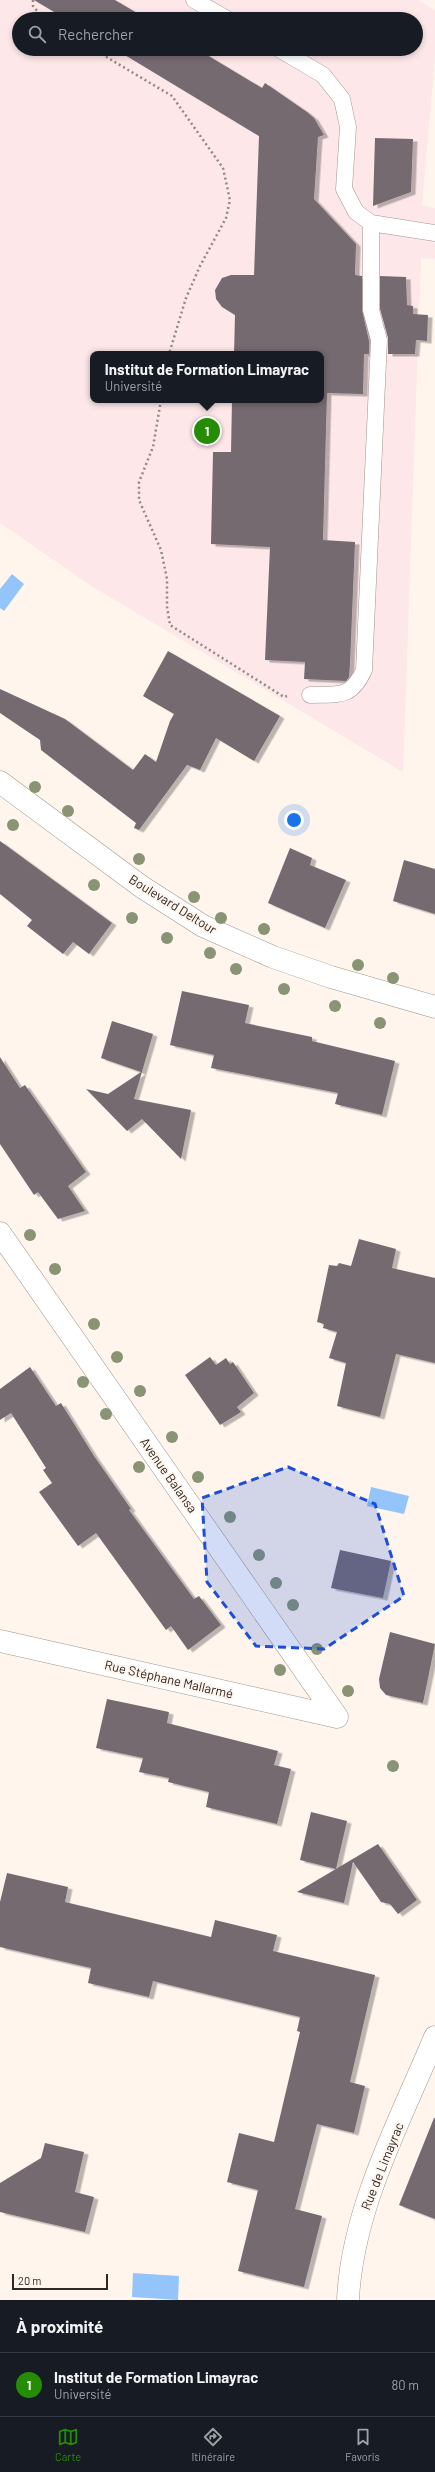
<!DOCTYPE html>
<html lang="fr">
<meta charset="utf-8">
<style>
:root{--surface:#171b24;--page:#20242c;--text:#f1f3f6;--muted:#9ea1a6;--line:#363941;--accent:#268c05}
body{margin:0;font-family:Barlow,sans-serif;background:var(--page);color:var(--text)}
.scale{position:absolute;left:12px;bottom:10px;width:96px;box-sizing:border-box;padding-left:4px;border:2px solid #2d2825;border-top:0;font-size:11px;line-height:14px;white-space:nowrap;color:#2d2825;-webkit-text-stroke:3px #fff5ed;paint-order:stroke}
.you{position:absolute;left:294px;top:820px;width:14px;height:14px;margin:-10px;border:3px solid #fff;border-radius:50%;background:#1a73e8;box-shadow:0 0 0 6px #1a73e833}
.badge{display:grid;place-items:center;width:26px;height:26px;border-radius:50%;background:var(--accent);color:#fff;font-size:13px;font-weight:700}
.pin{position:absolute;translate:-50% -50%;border:2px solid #fff;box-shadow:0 1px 4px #0006}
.popup{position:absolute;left:90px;top:351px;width:234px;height:52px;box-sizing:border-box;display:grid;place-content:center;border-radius:8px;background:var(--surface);filter:drop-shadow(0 1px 3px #0005);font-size:13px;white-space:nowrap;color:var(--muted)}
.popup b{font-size:15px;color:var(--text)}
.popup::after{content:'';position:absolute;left:50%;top:100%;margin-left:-8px;border:8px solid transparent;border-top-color:var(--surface)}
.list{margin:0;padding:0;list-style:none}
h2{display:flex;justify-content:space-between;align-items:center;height:52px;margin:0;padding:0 16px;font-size:17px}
h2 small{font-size:13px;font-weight:400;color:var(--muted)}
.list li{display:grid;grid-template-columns:26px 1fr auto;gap:12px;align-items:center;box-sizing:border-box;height:64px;padding:0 16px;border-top:1px solid var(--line)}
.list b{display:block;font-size:15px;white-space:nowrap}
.list p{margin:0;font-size:13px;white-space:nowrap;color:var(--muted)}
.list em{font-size:13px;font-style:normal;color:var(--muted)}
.icon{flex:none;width:22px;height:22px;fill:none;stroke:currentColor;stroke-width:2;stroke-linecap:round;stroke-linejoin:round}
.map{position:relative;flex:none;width:435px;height:2300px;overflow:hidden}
.search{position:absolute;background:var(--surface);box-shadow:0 2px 6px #0003;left:12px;right:12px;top:12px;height:44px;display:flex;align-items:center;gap:10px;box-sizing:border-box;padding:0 14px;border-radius:22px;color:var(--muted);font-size:15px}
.sheet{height:116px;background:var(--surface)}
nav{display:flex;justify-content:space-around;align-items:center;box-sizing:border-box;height:56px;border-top:1px solid var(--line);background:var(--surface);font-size:11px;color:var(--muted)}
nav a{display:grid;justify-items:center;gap:2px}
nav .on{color:var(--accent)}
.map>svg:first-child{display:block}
</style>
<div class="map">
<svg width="435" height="2300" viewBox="0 0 435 2300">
<defs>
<filter id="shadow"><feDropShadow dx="4.5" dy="2.5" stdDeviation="0" flood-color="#0004"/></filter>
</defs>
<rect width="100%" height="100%" fill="#fff5ed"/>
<path fill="#fde7e9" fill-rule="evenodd" d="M0,0H418L435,10V58L422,205L435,208V259L421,258L403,772L93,587L0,523ZM19,19H416V49H19ZM93,354H321V400H93Z"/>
<path fill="#94c5fa" d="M12,574L24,584L4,611L0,608V589Z
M371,1487L409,1496L404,1514L367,1506Z
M133,2273L179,2276L178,2300L132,2297Z"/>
<path fill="#766a71" filter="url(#shadow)" d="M34,0H115L147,19H66Z
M115,49H197L262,88L265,83L307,112L314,118L324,135L318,137L314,199L356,244L355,275L362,276V310L369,341V354H364L363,394L327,393L323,540L355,542L350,664L349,677L346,681L304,679L305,662L265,660L270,547L211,544L213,452H231L232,400H321V354H234L235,315L222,307L216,299L215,290L222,278L231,275H254L259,136Z
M375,138L413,139L411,192L373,206Z
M380,276L406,277L407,305L413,306V314L428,315L427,341L416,340L415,354H388V338L380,309Z
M168,651L280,716L254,761L216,738L200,770L187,765L139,830L134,828L136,823L41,750L40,740L0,713V689L65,719L133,770L145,754L156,762L170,721L174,714L143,696Z
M0,841L112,923L89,954L73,942L63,954L27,926L32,920L0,894Z
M290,848L312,858L310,865L346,880L325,928L268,903Z
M404,860L435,869V914L393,901Z
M182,991L249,1005L245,1023L312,1037V1041L395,1061L382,1115L335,1104L338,1093L211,1068L214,1055L170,1045Z
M112,1021L153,1034L134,1099L191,1110L181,1159L142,1119L127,1131L86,1089L108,1094L141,1072L101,1058Z
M0,1057L20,1088L25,1085L86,1172L68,1186L85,1211L58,1219L38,1192L34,1195L0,1144Z
M359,1239L396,1249L392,1268L435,1278V1363L396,1354L380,1417L337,1406L346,1363L329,1358L337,1332L323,1328L324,1324L317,1322L329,1265L337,1266L339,1263L351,1266Z
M210,1357L216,1365L226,1358L230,1364L233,1362L254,1393L237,1407L241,1412L220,1425L185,1375Z
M30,1367L56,1406L61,1403L94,1456L131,1509L129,1510L194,1599L199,1596L221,1625L188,1650L171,1626L166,1630L96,1533L78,1546L39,1492L52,1483L43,1470L46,1468L11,1413L0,1420V1389Z
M340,1550L391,1561L383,1598L331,1588Z
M390,1632L435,1644L423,1703L386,1695L380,1688L379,1679Z
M107,1699L169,1712L167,1723L278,1751L274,1765L291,1769L277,1824L206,1807L209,1792L168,1782L169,1778L139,1772L143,1758L96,1748Z
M311,1812L347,1821L336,1869L300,1860Z
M378,1844L417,1900L398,1914L390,1904L381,1902L353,1862L344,1903L297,1892Z
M7,1873L68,1887L65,1902L211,1937L215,1920L277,1935L273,1951L375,1975L350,2082L365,2086L354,2133L317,2124L295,2209L322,2216L304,2287L238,2271L258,2190L227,2182L239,2133L274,2142L300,2032L297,2031L300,2017L153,1981L149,1997L88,1983L91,1968L0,1947V1902Z
M434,2118H435V2219L399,2205Z
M45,2143L84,2152L75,2192L94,2197L85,2232L0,2212V2183L41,2158Z"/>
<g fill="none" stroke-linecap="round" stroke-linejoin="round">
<g stroke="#a0958d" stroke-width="17">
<path id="service" d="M194,0L227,19
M279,49L323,75L342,99L348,127L344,189L356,212L371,223L435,233
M310,695C338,694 351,699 364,670L379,340L371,310V223"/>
</g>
<g stroke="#a0958d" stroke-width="23">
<path id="minor" d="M0,1233L337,1717
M0,1641L337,1717
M348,2300C352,2209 400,2121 435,2037"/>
</g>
<g stroke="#a0958d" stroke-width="23">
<path id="tertiary" d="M0,782L142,887L203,926L273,957L331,977L435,1007"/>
</g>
<path stroke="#908883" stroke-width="2.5" stroke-dasharray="2 3" stroke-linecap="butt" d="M33,0V6L44,19
M93,49L172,96L223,168L230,200L226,218L200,266L186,298L169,354
M161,400L153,447L139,482V500L161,550L167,579V607L170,625L284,697L287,696"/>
<use href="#service" stroke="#fff" stroke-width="16"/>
<use href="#minor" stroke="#fff" stroke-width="22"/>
<use href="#tertiary" stroke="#fff" stroke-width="22"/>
</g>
<g fill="#889473">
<circle cx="35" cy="787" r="6"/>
<circle cx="68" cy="811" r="6"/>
<circle cx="13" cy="825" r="6"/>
<circle cx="139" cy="859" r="6"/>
<circle cx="94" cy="885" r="6"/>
<circle cx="194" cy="897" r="6"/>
<circle cx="132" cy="918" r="6"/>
<circle cx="221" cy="918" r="6"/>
<circle cx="264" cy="929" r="6"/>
<circle cx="167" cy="938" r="6"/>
<circle cx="210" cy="953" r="6"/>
<circle cx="358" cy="965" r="6"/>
<circle cx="236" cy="969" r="6"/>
<circle cx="393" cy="978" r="6"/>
<circle cx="284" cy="989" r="6"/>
<circle cx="335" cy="1006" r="6"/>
<circle cx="380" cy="1023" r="6"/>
<circle cx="30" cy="1235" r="6"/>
<circle cx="55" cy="1269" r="6"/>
<circle cx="94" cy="1324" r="6"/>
<circle cx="117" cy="1357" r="6"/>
<circle cx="83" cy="1382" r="6"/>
<circle cx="140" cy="1391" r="6"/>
<circle cx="106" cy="1414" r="6"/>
<circle cx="172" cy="1437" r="6"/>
<circle cx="139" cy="1467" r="6"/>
<circle cx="198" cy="1477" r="6"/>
<circle cx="230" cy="1517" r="6"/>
<circle cx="259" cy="1555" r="6"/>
<circle cx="276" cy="1583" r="6"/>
<circle cx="293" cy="1605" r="6"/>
<circle cx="317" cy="1649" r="6"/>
<circle cx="280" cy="1670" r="6"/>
<circle cx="348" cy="1691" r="6"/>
<circle cx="393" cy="1766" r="6"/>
</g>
<path fill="#1d4ed8" fill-opacity="0.2" stroke="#1d4ed8" stroke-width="3" stroke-dasharray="8 5" stroke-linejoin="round" d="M288,1467L375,1504L404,1596L324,1649L256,1646L207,1582L202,1498Z"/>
<g text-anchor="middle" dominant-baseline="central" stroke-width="4" stroke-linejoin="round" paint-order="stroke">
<g font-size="13" fill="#2d2825" stroke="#fff5ed">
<text transform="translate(173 904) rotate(32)">Boulevard Deltour</text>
<text transform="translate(169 1475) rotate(55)">Avenue Balansa</text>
<text transform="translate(169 1679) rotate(13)">Rue Stéphane Mallarmé</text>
<text transform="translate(382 2166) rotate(-68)">Rue de Limayrac</text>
</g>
</g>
</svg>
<div class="scale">20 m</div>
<div class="you"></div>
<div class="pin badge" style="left:207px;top:431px">1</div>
<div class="popup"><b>Institut de Formation Limayrac</b>Université</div>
<div class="search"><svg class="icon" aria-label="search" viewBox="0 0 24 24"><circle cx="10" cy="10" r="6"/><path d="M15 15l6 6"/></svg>Rechercher</div>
</div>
<section class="sheet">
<h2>À proximité<small></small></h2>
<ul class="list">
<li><span class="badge">1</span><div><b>Institut de Formation Limayrac</b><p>Université</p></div><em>80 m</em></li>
</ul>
</section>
<nav>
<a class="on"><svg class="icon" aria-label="map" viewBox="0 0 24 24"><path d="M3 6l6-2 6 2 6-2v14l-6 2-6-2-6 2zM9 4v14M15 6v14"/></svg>Carte</a>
<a><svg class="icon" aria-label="directions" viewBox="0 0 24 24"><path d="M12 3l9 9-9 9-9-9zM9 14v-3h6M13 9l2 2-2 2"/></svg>Itinéraire</a>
<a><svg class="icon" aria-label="saved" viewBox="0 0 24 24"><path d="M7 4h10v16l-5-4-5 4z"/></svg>Favoris</a>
</nav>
